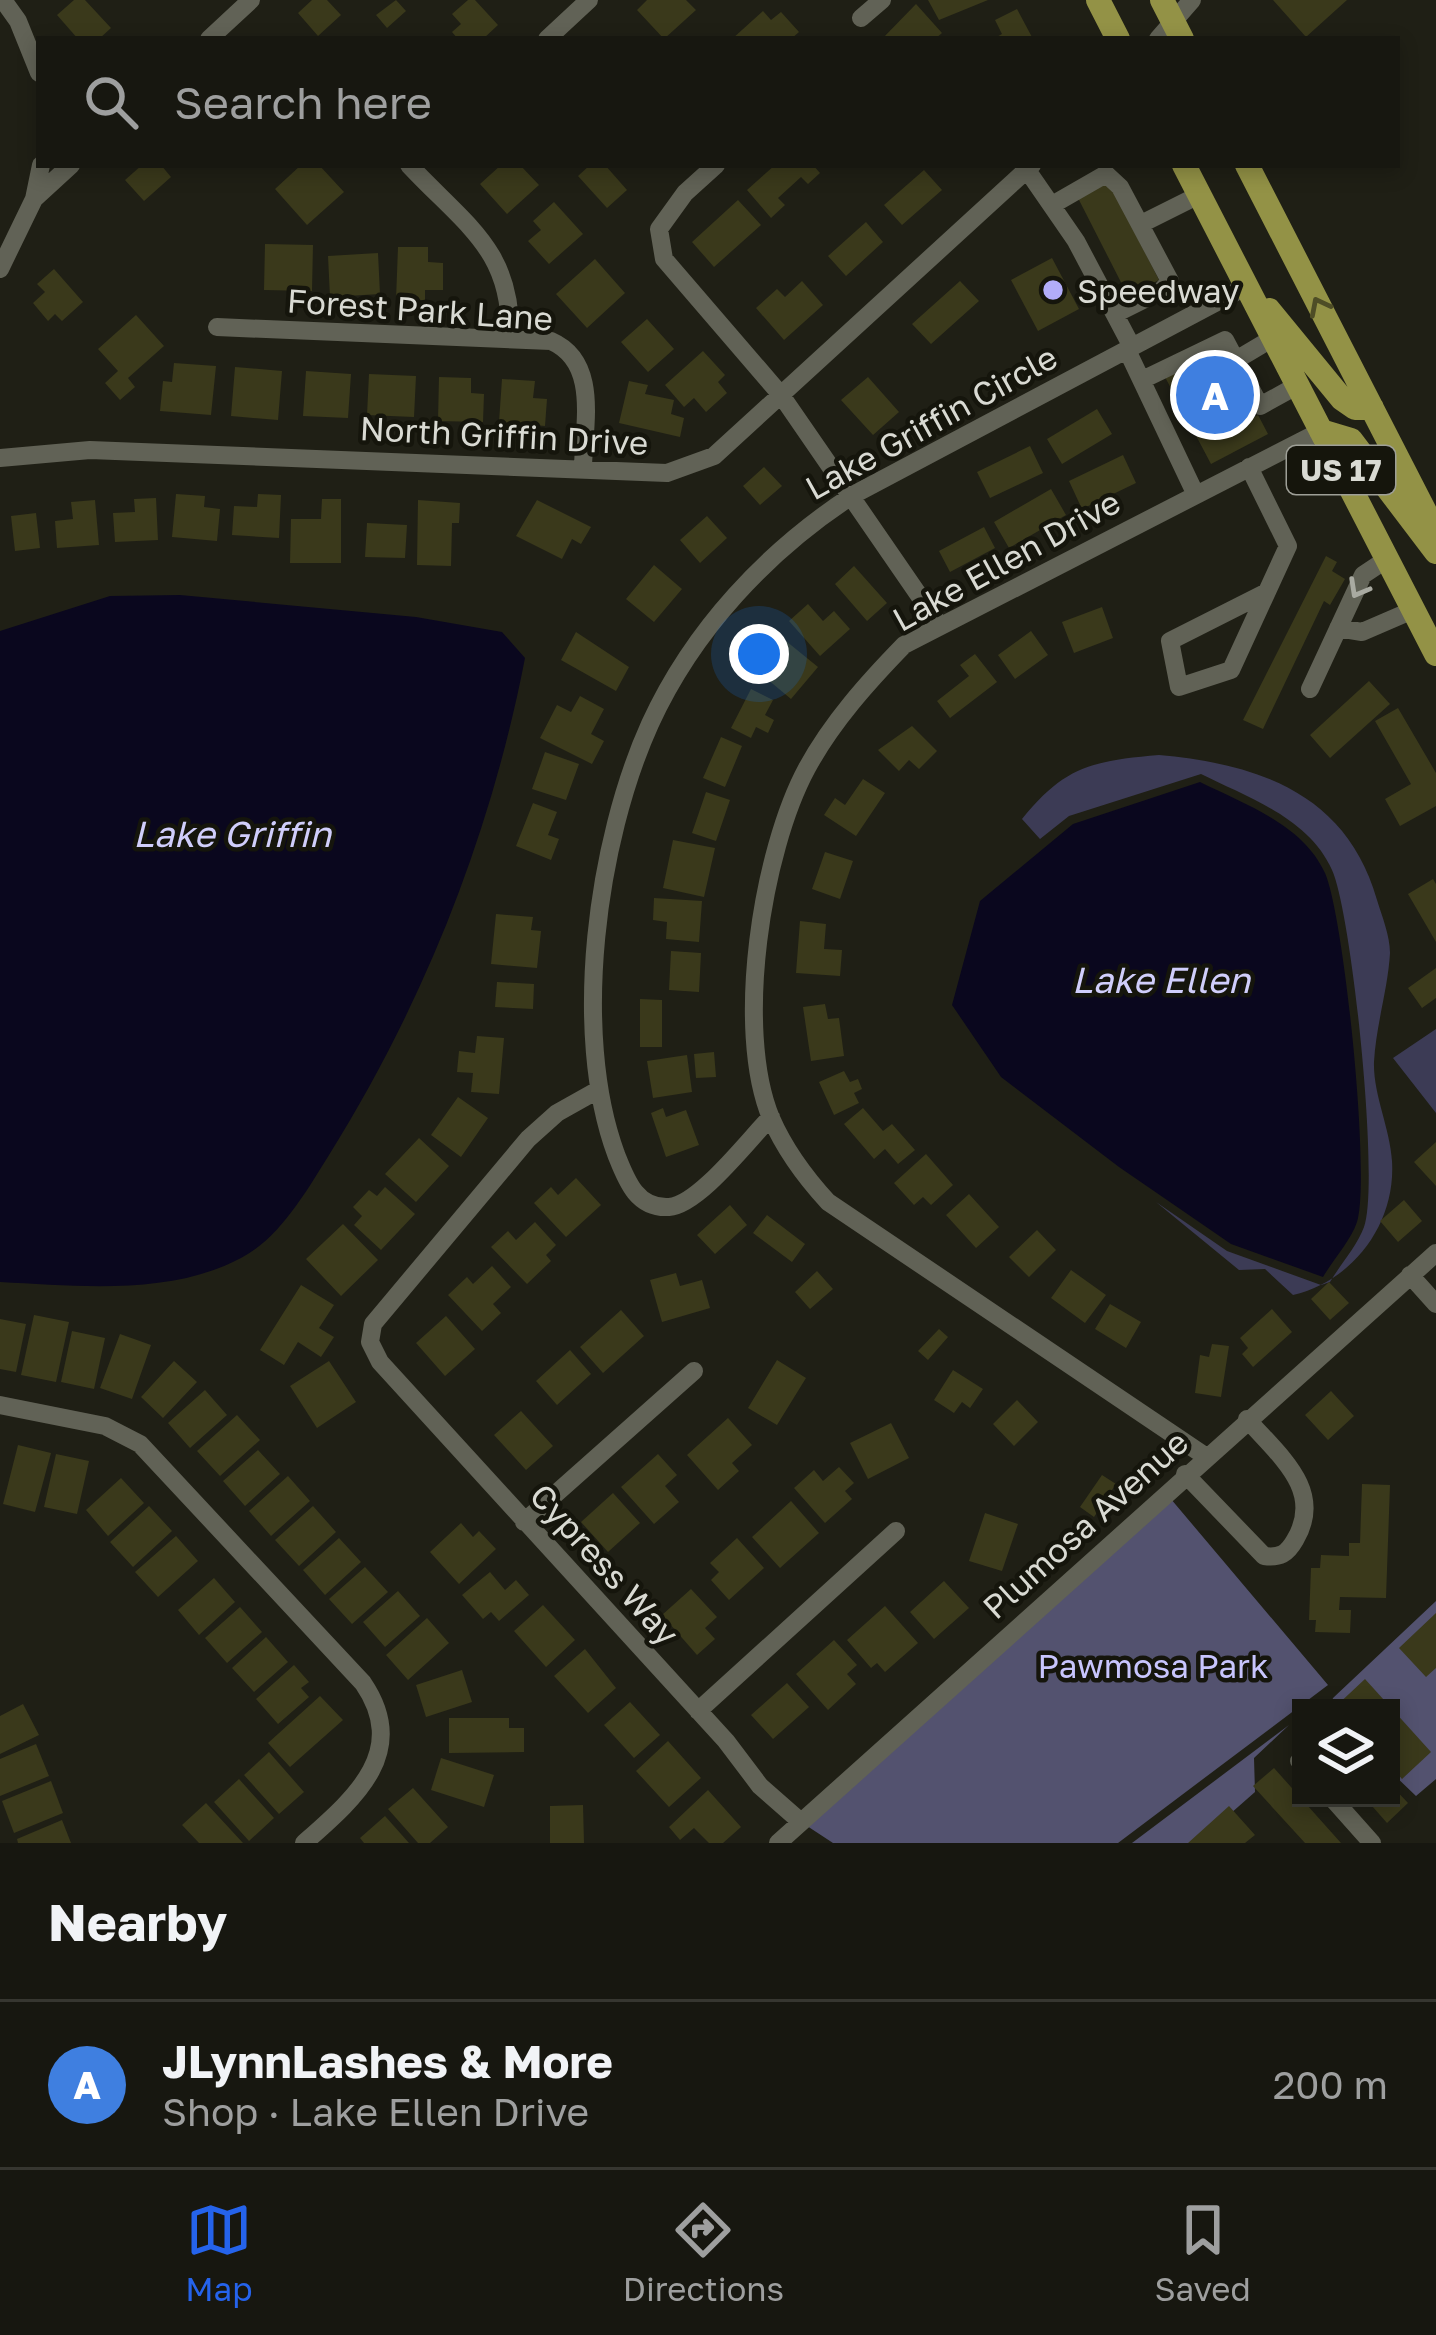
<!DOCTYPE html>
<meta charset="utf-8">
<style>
:root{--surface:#171710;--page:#202019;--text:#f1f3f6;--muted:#9e9f9f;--line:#363630;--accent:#2563eb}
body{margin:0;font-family:"Golos Text",sans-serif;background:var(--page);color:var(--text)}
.controls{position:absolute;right:36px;bottom:36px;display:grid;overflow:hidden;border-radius:0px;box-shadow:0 6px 18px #0003}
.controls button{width:108px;height:108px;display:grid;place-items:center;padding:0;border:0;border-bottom:3px solid var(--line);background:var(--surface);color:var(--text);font:60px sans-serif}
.you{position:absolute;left:759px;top:654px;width:42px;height:42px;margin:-30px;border:9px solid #fff;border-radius:50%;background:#1a73e8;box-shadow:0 0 0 18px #1a73e833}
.badge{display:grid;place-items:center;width:78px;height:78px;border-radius:50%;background:var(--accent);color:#fff;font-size:39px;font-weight:700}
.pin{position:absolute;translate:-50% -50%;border:6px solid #fff;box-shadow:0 3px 12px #0006}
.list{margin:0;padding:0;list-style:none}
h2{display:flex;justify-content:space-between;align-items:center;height:156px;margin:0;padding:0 48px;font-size:51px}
h2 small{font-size:39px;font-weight:400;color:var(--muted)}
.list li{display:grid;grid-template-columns:78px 1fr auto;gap:36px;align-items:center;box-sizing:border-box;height:168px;padding:0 48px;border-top:3px solid var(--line)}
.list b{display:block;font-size:45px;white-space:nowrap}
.list p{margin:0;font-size:39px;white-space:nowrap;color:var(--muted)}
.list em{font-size:39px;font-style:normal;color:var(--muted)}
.icon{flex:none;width:66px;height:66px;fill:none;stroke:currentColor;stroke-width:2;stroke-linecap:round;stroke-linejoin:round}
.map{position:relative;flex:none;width:1436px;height:1843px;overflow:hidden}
.search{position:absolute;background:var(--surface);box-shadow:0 6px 18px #0003;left:36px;right:36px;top:36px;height:132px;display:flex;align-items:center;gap:30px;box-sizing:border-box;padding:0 42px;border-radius:0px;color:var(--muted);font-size:45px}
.sheet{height:324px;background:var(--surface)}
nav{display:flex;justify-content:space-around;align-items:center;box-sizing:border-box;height:168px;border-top:3px solid var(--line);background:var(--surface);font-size:33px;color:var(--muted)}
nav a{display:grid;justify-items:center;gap:6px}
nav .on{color:var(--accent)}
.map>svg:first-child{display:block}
</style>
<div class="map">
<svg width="1436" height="1843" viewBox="0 0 1436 1843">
<rect width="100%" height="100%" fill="#1f1f15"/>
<path fill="#3c3b55" d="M1159,755C1259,764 1347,794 1377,900C1382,916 1390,936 1390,953C1388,989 1376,1025 1374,1062C1373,1094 1390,1128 1392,1161C1396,1224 1353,1281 1293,1295L1265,1269L1239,1270L1156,1202L1227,1251L1321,1285L1330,1282C1340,1265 1357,1246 1364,1227C1380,1184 1352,914 1332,870C1309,818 1247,797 1201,774L1069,816L1040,839L1022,819C1065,766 1092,761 1159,755Z
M1436,1029V1113L1393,1058Z"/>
<path fill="#53526f" d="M1165,1492L1328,1685L1118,1843H833L801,1822Z
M1436,1601V1779L1416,1796L1391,1772V1708H1330L1333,1698Z
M1289,1725L1254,1758L1255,1792L1197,1843H1132Z"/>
<path fill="#0a071e" d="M180,595L416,617L502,632L525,658C491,834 424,1003 329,1155C307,1190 280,1238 241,1258C170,1296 79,1286 0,1282V631L110,596Z
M1200,782C1244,804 1303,824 1325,873C1344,916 1371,1178 1357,1222C1351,1240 1333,1260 1323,1277L1231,1244L1119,1167L1001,1077L952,1005L980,901L1073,824Z"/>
<path fill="#3a391b" d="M74,0H85L111,28L99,39H78L57,15Z
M312,0H327L341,15L318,36L298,13Z
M396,0L406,11L387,28L376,15Z
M468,0H475L498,25L483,39H458L452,32L461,24L452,14Z
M647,0H686L696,10L664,39L637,10Z
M928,0H988L939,20Z
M1273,0H1347L1306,37Z
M916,4L942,33L935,39H882Z
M1017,9L1033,39H993L1002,34L995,20Z
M763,11L771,20L781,12L799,32L791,39H732Z
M142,165H161L171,177L144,201L125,180Z
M301,165H319L344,192L307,225L275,189Z
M501,165H520L539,185L507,214L480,184Z
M590,165H605L627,190L607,208L578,176Z
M775,165H813L820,173L808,184L801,177L778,198L785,205L771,218L747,190Z
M924,170L942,190L902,225L884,205Z
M1109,182L1159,280L1128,296L1078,198Z
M738,200L761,225L714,267L692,242Z
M554,202L583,234L549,264L528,241L541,230L533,221Z
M866,222L883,242L846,276L828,256Z
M265,244L313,245L312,291L264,290Z
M398,247H428V262L443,263V290H425V300H396Z
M378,253L380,294L330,297L328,256Z
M1052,258L1079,309L1038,331L1011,280Z
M595,259L625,293L587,328L556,294Z
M54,269L83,302L62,321L55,314L48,321L33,303L45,292L37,284Z
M802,281L823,305L784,340L756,308L777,289L785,297Z
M960,281L979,301L931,344L912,324Z
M136,315L164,346L128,378L135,387L120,400L105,383L118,371L98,349Z
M647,319L674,349L648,372L621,342Z
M703,351L725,375L718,382L727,393L706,412L694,398L684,407L665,385Z
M1212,351L1249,420L1258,415L1268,434L1211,464L1165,377Z
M174,363L216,366L211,415L160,411L163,381L172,382Z
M235,367L282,371L278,420L231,416Z
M306,371L351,374L348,418L303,416Z
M369,374L416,376L414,417L367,415Z
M439,377L471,378V393L484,394L483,422L438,421Z
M868,377L899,412L873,435L841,400Z
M502,379L535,381L533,398L547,399L545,426L499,422Z
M629,381L648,385L645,394L674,400L671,414L684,418L680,437L619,423Z
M1097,409L1112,434L1062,464L1047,439Z
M1030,446L1043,473L990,498L977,472Z
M1123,455L1136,483L1082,509L1069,481Z
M764,467L782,486L760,505L743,486Z
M1051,489L1066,515L1009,548L994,522Z
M176,494L205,496L204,507L220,509L217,541L172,537Z
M258,494L281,495L279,538L232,535L234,506L257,507Z
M156,498L158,540L115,542L113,513L135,512L134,499Z
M322,499H341V563H290L291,519H321Z
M95,500L99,545L57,548L55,521L73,519L71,502Z
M418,500L460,503L459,523H452L451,566L417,565Z
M537,500L591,527L581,544L572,539L562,559L516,536Z
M36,513L40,548L15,551L11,516Z
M707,516L727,538L700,563L680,540Z
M367,523L407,525L405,558L365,557Z
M984,527L995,548L950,572L939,551Z
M1326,556L1337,562L1332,571L1345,579L1330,605L1324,601L1263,729L1243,720Z
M654,565L682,589L654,622L626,599Z
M854,566L887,603L867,621L835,584Z
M808,604L823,621L834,611L850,629L820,656L789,621Z
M1102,607L1113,638L1074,653L1062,622Z
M1031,631L1048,655L1015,679L998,655Z
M576,632L629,667L616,691L561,660Z
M786,641L818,667L791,699L760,673Z
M975,654L997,682L950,718L937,701L969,676L960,665Z
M1369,681L1390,704L1330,758L1310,735Z
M751,689L773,700L765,715L774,720L768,733L756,727L751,738L731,728Z
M580,696L604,709L591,734L604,741L592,764L540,738L557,705L571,712Z
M1398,708L1436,773V806L1400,826L1385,799L1411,784L1375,721Z
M912,726L937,751L919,769L909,760L899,771L878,750Z
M721,737L742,746L725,787L703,778Z
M545,752L579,764L566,800L532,789Z
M863,779L885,793L856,836L824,815L835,798L845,805Z
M706,792L730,800L716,841L692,833Z
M533,803L557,812L548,835L559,839L551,860L516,846Z
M673,840L715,848L704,897L663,888Z
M825,852L853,861L840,899L812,889Z
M1433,879L1436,884V942L1408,894Z
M654,898L702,901L699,942L666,939L667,922L653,920Z
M496,914L533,917L531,930L541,931L537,968L491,964Z
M800,921L826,924L824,949L842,950L840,976L796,973Z
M671,951L701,953L699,992L669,990Z
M1436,968V998L1422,1008L1408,988Z
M497,982L534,984L533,1009L495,1007Z
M640,999L662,1000V1047H640Z
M825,1004L828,1019L839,1018L844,1056L811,1061L803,1007Z
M477,1036L504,1038L499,1094L471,1092L473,1073L457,1072L459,1051L475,1053Z
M714,1052L716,1077L696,1078L694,1054Z
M687,1055L692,1092L653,1098L647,1061Z
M844,1071L850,1082L858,1079L862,1089L854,1093L859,1103L834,1115L819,1082Z
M458,1097L488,1118L461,1157L431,1135Z
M663,1108L666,1117L686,1110L699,1145L666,1157L651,1113Z
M863,1108L883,1131L892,1124L915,1150L898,1164L885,1149L874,1159L844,1124Z
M419,1138L449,1166L416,1202L385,1174Z
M1436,1142V1186L1414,1162Z
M926,1154L953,1185L931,1205L923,1197L914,1205L894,1183Z
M576,1178L601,1205L566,1237L534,1203L551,1187L558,1195Z
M385,1187L415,1214L381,1250L354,1225L362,1216L353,1207L369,1190L377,1196Z
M969,1194L999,1227L976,1248L946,1215Z
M1404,1200L1422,1221L1398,1242L1380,1221Z
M730,1205L747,1225L715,1254L697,1235Z
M767,1215L805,1244L792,1262L753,1233Z
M535,1222L556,1245L546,1255L551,1261L527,1284L491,1247L508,1231L516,1240Z
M343,1224L378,1260L341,1296L306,1259Z
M1037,1230L1056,1250L1029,1277L1009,1257Z
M492,1266L511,1287L493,1304L501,1313L482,1331L448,1295L467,1277L473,1284Z
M1071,1270L1106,1295L1085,1323L1051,1298Z
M817,1271L833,1289L810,1309L795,1292Z
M676,1273L680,1286L702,1280L710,1308L662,1322L650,1280Z
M1329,1282L1349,1303L1330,1320L1311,1299Z
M301,1285L334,1305L319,1328L334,1337L321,1357L298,1342L284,1365L260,1350Z
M1110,1304L1141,1322L1126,1348L1095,1329Z
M1272,1309L1292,1332L1253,1367L1242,1354L1248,1348L1240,1338Z
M621,1310L644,1336L603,1373L580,1347Z
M34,1315L69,1322L56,1382L21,1375Z
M446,1316L475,1349L445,1376L416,1343Z
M0,1319L26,1324L16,1372L0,1369Z
M939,1329L948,1337L928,1360L918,1351Z
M72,1331L105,1338L94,1389L61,1382Z
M120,1334L151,1345L132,1399L100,1388Z
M1212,1344L1229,1346L1221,1397L1195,1393L1200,1355L1209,1357Z
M570,1350L591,1374L557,1405L536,1381Z
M777,1360L806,1378L777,1425L748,1408Z
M174,1361L197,1382L163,1418L141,1397Z
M329,1361L356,1402L317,1428L290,1386Z
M953,1370L983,1389L970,1408L962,1402L954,1413L934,1400Z
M205,1390L227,1415L190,1448L168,1423Z
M1331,1391L1354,1416L1328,1440L1305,1415Z
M1017,1400L1038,1422L1014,1446L993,1424Z
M521,1411L553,1446L526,1470L494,1435Z
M237,1415L260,1440L220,1476L197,1451Z
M728,1418L752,1445L732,1463L739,1471L718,1490L687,1455Z
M891,1423L909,1458L868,1479L850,1443Z
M18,1445L51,1453L35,1512L3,1504Z
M258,1450L280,1474L245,1506L223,1481Z
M56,1454L89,1461L77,1514L44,1507Z
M658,1454L677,1475L665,1486L679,1502L654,1524L621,1487Z
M839,1467L854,1483L845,1491L852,1499L825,1523L794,1488L814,1470L823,1481Z
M1102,1475L1116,1484L1094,1517L1080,1507Z
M288,1476L310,1501L271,1536L249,1511Z
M121,1478L144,1503L108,1536L86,1510Z
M1362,1484L1390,1485L1386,1598L1340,1597L1339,1610H1351L1350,1633L1315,1632L1316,1620H1309L1311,1568H1320L1321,1555L1349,1556V1543H1360Z
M613,1493L640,1523L608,1552L581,1522Z
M791,1501L819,1533L780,1568L752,1537Z
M149,1506L172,1531L133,1567L110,1542Z
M313,1506L336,1532L299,1566L275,1540Z
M985,1513L1018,1524L1002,1571L969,1561Z
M461,1523L473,1537L479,1531L496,1549L459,1584L430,1552Z
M176,1536L198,1561L158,1597L135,1572Z
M339,1538L361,1562L325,1595L303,1570Z
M737,1538L764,1568L729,1600L711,1580L719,1572L710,1563Z
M365,1567L388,1592L352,1624L329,1599Z
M490,1572L505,1590L516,1580L529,1595L499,1621L491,1612L483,1619L462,1595Z
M214,1578L235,1602L199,1635L178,1610Z
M944,1581L969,1608L934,1639L910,1612Z
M691,1589L717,1617L705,1628L715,1639L697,1655L662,1615Z
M398,1591L420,1616L385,1647L363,1622Z
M543,1605L575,1640L546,1667L514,1631Z
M885,1606L918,1643L885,1672L877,1663L871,1668L847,1640Z
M240,1607L262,1632L227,1663L205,1638Z
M1436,1613V1668L1426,1677L1399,1648Z
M427,1618L449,1643L408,1680L386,1655Z
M266,1637L288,1662L254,1692L232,1668Z
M834,1640L857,1665L847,1674L856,1684L828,1710L796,1674Z
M585,1649L616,1688L588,1713L554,1676Z
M294,1665L309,1682L301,1688L309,1697L278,1724L256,1699Z
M462,1670L472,1702L426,1717L416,1685Z
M1365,1679L1431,1752L1402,1779L1391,1766V1708H1334Z
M787,1683L809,1707L773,1739L751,1715Z
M320,1696L343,1720L290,1767L268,1743Z
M630,1702L660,1735L634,1758L604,1725Z
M23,1704L39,1735L0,1754V1716Z
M449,1718H509V1728H524V1752L449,1753Z
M668,1741L701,1778L669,1807L636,1771Z
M36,1744L49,1776L0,1796V1759Z
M269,1752L304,1792L279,1814L244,1775Z
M441,1758L494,1775L484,1807L431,1790Z
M1274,1768L1341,1843H1305L1253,1786Z
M239,1779L274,1818L249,1841L214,1802Z
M51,1781L63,1813L14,1833L2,1801Z
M1391,1785L1408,1803L1387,1823L1365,1798H1391Z
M413,1788L448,1827L430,1843H418L388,1809Z
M708,1790L741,1827L723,1843H709L694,1828L680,1840L669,1827Z
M206,1803L243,1843H199L182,1825Z
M583,1805L584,1843H550V1806Z
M1229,1806L1255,1835L1245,1843H1188Z
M385,1816L409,1843H364L360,1838Z
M62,1820L71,1843H18L17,1839Z"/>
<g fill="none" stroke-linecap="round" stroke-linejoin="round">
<path stroke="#616256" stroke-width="18" d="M3,0L18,21L39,73
M861,18L882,0
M209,39L251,0
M547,39L589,0
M1158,39L1192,0
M409,165C466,226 513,250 510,339
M716,165L685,193L659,229L664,259L781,395L938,623
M1027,170L1076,241L1132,347
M35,198L71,165
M1052,205L1106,174L1120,187L1170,281L1161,291L1115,314
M1141,224L1199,195
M0,269L34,199L41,165
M217,327L551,341C599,362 584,423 583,467
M1127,350L1195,493
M1236,360L1273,338
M1142,380L1225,340L1260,406L1298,385
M0,458L90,450L667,473L714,456L1032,165
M1249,467L1288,546L1231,670L1179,687L1170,641L1267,592
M1338,628L1362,632L1413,610
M1310,689L1363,575L1387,559
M598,1090L557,1113L528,1139L373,1324L370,1342L380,1362L726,1741L760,1786L801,1822
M771,1117C749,1139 699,1205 669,1207C636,1209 626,1179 616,1154C571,1032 597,841 650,724C693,630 767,551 853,495L1247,286
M1410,1275L1436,1304
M0,1405L105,1426L140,1444L363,1683C410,1752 355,1798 304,1843
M1205,1456L828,1202C805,1177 785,1150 771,1118C734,1029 762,851 807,768C832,722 868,682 904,645L1321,431
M1185,1474L1264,1556C1280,1558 1287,1554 1295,1540C1325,1490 1278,1455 1247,1419
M524,1522L694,1371
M698,1711L896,1531
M1299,1761L1301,1763
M1332,1798L1372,1843
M778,1843L1436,1253"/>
<path stroke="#939246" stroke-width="24" d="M1098,0L1118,39
M1162,0L1182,39
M1184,165L1436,654
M1247,165L1436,533
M1269,310L1342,399L1355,408H1372
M1321,431L1351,440L1436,552"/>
</g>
<defs><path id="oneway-chevron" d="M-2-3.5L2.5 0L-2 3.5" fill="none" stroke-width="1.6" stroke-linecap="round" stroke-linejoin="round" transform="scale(3)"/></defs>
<use stroke="#4e4d26" href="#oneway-chevron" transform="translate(1319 306) rotate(-117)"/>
<use stroke="#a9aaa1" href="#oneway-chevron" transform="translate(1358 589) rotate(119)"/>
<circle fill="#b2adf9" stroke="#15150c" stroke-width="4.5" cx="1053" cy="290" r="12"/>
<g text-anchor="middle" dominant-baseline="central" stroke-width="9" stroke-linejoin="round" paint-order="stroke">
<rect fill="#15150c" stroke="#9e9f97" stroke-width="3" x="1287" y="446" width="108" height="48" rx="9"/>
<g font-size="30" font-weight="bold" fill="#d9dad3">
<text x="1341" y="470">US 17</text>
</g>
<g font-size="33" fill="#d9dad3" stroke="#15150c" text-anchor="start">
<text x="1077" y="290">Speedway</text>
</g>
<g font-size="33" fill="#d9dad3" stroke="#15150c">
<text transform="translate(420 309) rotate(4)">Forest Park Lane</text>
<text transform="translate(931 422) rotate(-29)">Lake Griffin Circle</text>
<text transform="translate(504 435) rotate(3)">North Griffin Drive</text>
<text transform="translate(1006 560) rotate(-29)">Lake Ellen Drive</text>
<text transform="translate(1085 1524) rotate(-42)">Plumosa Avenue</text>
<text transform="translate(605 1564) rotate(48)">Cypress Way</text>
</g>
<g font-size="33" fill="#c8c5fd" stroke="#15150c">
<text x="1153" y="1665">Pawmosa Park</text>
</g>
<g font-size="36" font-style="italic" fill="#d0cefb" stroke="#15150c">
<text x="232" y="833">Lake Griffin</text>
<text x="1161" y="979">Lake Ellen</text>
</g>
</g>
</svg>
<div class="controls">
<button><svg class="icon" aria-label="layers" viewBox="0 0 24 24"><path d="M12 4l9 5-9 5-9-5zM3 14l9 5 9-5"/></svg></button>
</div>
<div class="you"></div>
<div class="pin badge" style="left:1215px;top:395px;background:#3f7fe0">A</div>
<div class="search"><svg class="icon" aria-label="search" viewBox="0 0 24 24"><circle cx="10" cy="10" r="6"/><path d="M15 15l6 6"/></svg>Search here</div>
</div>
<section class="sheet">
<h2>Nearby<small></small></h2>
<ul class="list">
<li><span class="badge" style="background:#3f7fe0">A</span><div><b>JLynnLashes &amp; More</b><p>Shop · Lake Ellen Drive</p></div><em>200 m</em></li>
</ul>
</section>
<nav>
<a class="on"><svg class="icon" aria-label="map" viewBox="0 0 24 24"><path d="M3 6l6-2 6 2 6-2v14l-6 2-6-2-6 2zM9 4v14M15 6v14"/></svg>Map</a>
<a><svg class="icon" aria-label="directions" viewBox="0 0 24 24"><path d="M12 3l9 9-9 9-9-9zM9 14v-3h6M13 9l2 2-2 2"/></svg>Directions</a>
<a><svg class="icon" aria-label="saved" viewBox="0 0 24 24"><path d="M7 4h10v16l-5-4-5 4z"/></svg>Saved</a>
</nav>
